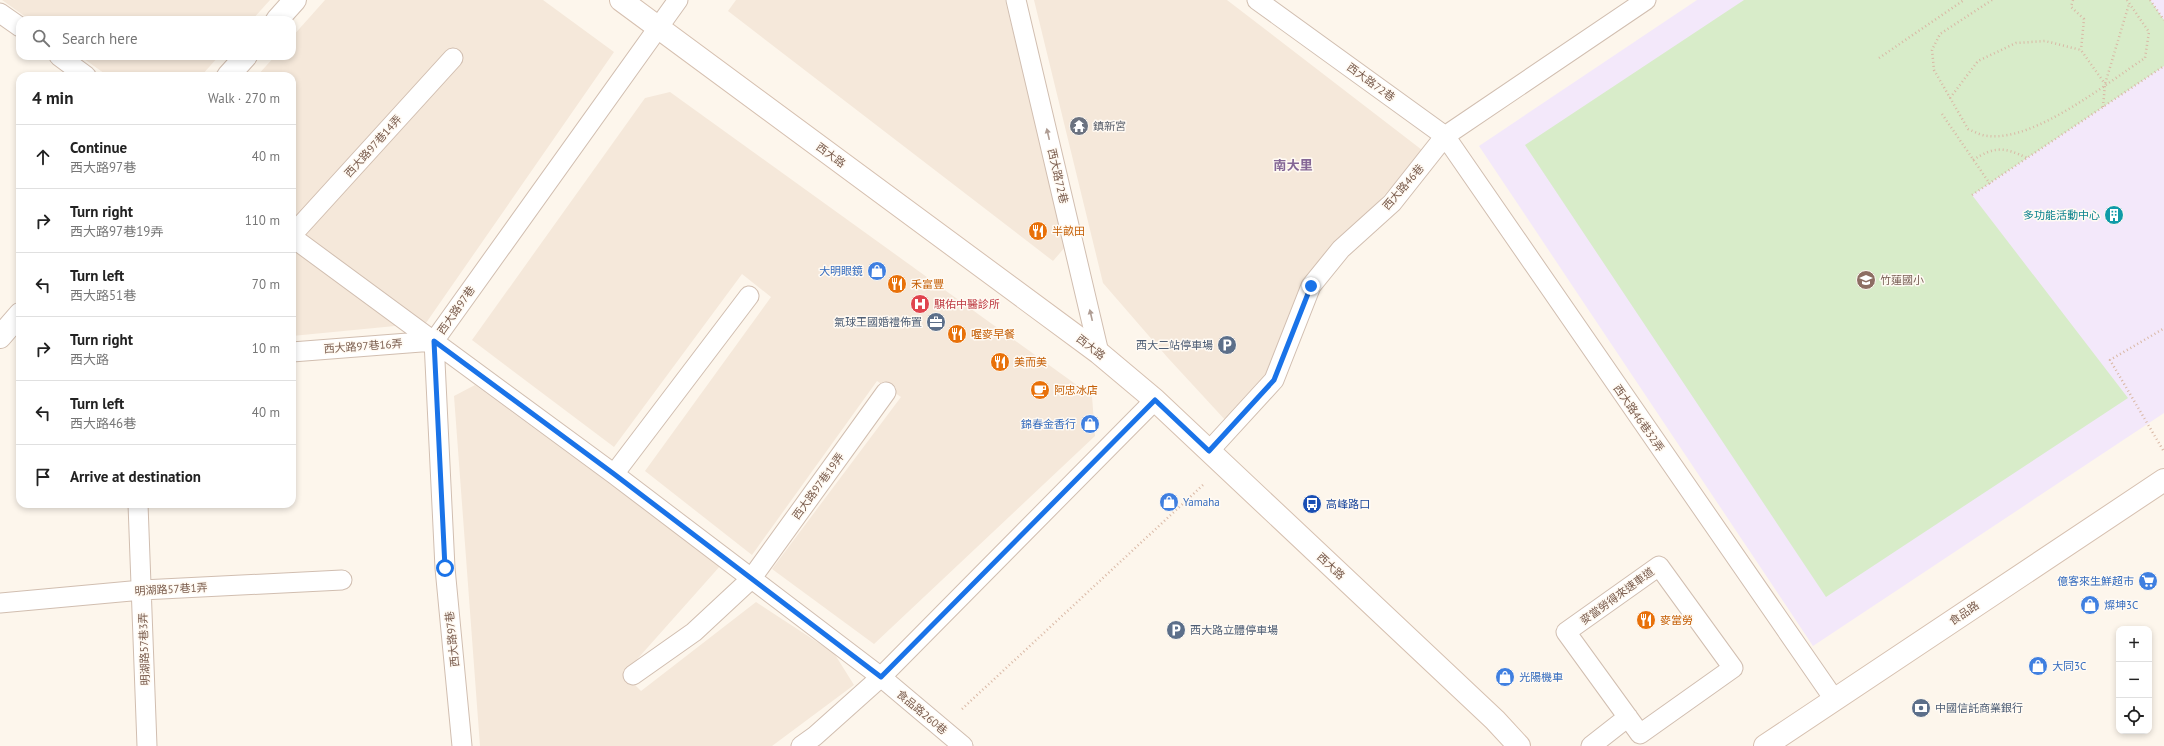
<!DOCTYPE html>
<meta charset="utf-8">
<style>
:root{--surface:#fff;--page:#f2f2f2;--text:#222;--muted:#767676;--line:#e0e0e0}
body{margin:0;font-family:"PT Sans","Noto Sans TC",sans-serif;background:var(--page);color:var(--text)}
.controls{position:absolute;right:12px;bottom:12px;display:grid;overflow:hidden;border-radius:8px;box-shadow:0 2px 6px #0003}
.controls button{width:36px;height:36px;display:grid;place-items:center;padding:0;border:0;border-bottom:1px solid var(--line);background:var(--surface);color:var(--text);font:20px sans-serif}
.stop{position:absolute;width:12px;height:12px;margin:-9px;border:3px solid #1a73e8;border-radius:50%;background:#fff}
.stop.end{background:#1a73e8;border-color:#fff;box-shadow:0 1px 4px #0008}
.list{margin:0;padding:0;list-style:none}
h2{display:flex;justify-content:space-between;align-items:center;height:52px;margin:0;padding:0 16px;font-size:17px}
h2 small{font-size:13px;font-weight:400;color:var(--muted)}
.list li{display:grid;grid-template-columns:26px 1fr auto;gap:12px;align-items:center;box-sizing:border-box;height:64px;padding:0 16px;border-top:1px solid var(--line)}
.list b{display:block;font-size:15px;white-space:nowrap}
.list p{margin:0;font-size:13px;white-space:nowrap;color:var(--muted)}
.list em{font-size:13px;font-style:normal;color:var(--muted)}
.icon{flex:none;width:22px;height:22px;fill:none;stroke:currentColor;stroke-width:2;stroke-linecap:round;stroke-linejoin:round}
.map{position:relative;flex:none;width:2164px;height:746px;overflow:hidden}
.search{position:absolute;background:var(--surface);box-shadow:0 2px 6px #0003;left:16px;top:16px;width:280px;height:44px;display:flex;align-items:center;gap:10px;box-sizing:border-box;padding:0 14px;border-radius:12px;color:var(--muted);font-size:15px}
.panel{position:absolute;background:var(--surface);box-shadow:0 2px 6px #0003;left:16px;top:72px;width:280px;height:436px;border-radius:12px}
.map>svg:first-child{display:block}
</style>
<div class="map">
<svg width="2164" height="746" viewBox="0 0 2164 746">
<rect width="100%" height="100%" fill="#fdf6ec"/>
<path fill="#f5e8da" d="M2,0H270L252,20H30Z
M325,0H543L614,52L426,323L292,336V76H257L275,56H292V37Z
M736,0H1005L1066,246L1053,261L728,11Z
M1034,0H1227L1422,150L1388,191L1335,248L1265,378L1227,422L1168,358L1103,283Z
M80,56H219L201,76H108Z
M670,92L1092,396L1095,436L874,644L772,569L901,397L877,381L752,555L645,471L771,297L742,274L614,447L472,340L645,98Z
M475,385L721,565L624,674L641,691L756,602L834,653L854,685L772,746H480L454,396Z"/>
<path fill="#f3e8fa" d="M1697,0H2164V413L1813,646L1479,146Z"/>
<path fill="#d8ecc9" d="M1744,0H2150L2164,20V66L1972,195L2128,398L1826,597L1525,145Z"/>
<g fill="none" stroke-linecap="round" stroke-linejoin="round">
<g stroke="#d1beb0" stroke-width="21">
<path id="lane" d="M1016,0L1099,353
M1257,0L1445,136L1834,699
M0,13L20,27
M59,56L86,76
M292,235L453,58
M292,237L614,474L881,677L963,746
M292,352L434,341
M1209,451L1274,380L1311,286L1341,249L1392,203L1445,136L1646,0
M614,474L749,296
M138,504L147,746
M1659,566L1733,668L1640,734L1566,632Z
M0,603L142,590L342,580
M633,675L694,632L751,579L886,392
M462,746L445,568L434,341L678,0
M801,746L815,736L881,677L1155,400
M1591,746L1628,717"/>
</g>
<g stroke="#d1beb0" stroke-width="24">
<path id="street" d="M277,20L295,0
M228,76L246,56
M0,337L20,314"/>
</g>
<g stroke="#d6c0b0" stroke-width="24">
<path id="secondary" d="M621,0L1099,353L1155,400L1495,720L1519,746
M1765,746L2164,480"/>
</g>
<path stroke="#d9b8a5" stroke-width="2.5" stroke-dasharray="1 3" stroke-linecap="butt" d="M1992,0L1940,34L1932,50L1934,70L1968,129C1975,132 1982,136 1989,136C2035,141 2107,83 2145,58L2149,32L2127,0
M2073,0L2071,7L2084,19L2081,50
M2150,0L2164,20
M1879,58L1964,0
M1950,98L1978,61L2016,43L2045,41L2081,50L2105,84
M2103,107L2105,84L2129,4
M1942,114L1990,184
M1973,160C1995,146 2004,147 2027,158
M1972,195L2164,66
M2163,450L2110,360L2163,329
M962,709L1203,485"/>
<use href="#lane" stroke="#fff" stroke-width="19"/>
<use href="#street" stroke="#fff" stroke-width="22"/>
<use href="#secondary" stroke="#fff" stroke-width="22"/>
</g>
<defs><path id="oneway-solid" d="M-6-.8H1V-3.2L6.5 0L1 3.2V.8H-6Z"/></defs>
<g fill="#af9d94">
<use href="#oneway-solid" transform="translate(1048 134) rotate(-103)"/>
<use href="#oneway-solid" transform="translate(1091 315) rotate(-103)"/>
</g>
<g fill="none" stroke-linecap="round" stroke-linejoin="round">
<path stroke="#1a73e8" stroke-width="5" d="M445,568L434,341L614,474L881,677L1155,400L1209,451L1274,380L1311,286"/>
</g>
<defs>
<g id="temple-disc" transform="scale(1)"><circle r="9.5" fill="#6b7280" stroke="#fffaf3"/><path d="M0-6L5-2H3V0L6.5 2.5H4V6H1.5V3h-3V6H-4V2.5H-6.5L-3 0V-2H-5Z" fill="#fff"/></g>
<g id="building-disc" transform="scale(1)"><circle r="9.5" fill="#0f9aa8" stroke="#fffaf3"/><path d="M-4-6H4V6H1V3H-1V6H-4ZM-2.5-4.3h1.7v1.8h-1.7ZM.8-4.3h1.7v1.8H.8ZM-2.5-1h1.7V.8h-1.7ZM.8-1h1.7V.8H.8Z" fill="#fff"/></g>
<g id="restaurant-disc" transform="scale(1)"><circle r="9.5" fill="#e8710a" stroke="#fffaf3"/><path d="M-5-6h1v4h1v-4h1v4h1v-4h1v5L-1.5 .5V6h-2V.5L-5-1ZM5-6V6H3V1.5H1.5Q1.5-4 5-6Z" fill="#fff"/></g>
<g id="shop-disc" transform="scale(1)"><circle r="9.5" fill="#3f7fe0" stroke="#fffaf3"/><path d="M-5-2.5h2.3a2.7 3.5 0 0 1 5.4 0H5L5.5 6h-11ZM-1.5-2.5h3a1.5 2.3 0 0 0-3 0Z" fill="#fff"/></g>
<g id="school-disc" transform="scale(1)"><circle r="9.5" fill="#8d6e63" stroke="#fffaf3"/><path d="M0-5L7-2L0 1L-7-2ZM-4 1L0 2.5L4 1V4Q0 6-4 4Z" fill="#fff"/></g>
<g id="hospital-disc" transform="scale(1)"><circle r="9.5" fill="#e0444e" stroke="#fffaf3"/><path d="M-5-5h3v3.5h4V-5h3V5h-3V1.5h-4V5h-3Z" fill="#fff"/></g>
<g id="office-disc" transform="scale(1)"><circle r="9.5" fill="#5c6f8a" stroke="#fffaf3"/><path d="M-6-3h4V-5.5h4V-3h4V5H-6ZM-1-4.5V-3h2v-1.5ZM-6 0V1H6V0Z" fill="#fff"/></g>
<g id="parking-disc" transform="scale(1)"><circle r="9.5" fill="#5c6f8a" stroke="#fffaf3"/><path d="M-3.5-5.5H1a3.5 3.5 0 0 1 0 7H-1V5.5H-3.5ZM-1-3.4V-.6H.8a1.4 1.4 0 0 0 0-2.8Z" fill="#fff"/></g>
<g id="cafe-disc" transform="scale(1)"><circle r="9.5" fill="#e8710a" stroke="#fffaf3"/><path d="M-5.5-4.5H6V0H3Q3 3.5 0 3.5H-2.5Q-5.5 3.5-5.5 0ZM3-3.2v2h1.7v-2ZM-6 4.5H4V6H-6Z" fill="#fff"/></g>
<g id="bus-disc" transform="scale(1)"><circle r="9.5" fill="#1a4fb4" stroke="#fffaf3"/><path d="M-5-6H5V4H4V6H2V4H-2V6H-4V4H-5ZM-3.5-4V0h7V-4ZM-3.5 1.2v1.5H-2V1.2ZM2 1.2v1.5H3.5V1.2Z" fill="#fff"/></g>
<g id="supermarket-disc" transform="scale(1)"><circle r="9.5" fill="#3f7fe0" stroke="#fffaf3"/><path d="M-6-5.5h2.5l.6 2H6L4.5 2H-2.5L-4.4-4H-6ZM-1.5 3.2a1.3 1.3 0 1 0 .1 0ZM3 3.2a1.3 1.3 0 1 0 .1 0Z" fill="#fff"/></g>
<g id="bank-disc" transform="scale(1)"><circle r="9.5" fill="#5c6f8a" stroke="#fffaf3"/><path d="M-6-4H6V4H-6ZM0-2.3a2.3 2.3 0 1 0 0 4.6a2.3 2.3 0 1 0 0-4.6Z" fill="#fff"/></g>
</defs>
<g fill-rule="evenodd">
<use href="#temple-disc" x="1079" y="126"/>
<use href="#building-disc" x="2114" y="215"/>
<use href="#restaurant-disc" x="1038" y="231"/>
<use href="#shop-disc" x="877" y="271"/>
<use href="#school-disc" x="1866" y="280"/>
<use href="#restaurant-disc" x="897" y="284"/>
<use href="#hospital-disc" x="920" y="304"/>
<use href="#office-disc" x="936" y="322"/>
<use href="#restaurant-disc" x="957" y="334"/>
<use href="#parking-disc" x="1227" y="345"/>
<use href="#restaurant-disc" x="1000" y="362"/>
<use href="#cafe-disc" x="1040" y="390"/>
<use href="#shop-disc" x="1090" y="424"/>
<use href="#shop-disc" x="1169" y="502"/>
<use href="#bus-disc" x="1312" y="504"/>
<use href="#supermarket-disc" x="2148" y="581"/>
<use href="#shop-disc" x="2090" y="605"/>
<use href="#restaurant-disc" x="1646" y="620"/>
<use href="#parking-disc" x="1176" y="630"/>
<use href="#shop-disc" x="2038" y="666"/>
<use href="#shop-disc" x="1505" y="677"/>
<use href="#bank-disc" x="1921" y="708"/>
</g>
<g text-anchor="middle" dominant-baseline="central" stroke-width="3" stroke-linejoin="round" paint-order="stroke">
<g font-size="11" fill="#7a5c4d" stroke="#fffaf3">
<text transform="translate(1371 82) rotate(36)">西大路72巷</text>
<text transform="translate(373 146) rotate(-48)">西大路97巷14弄</text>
<text transform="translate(831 155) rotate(36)">西大路</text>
<text transform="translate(1058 176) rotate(77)">西大路72巷</text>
<text transform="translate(1403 187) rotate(-49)">西大路46巷</text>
<text transform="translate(456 310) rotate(-55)">西大路97巷</text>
<text transform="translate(363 346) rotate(-4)">西大路97巷16弄</text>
<text transform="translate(1091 347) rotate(38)">西大路</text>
<text transform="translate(1639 418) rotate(55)">西大路46巷32弄</text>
<text transform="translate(818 486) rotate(-54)">西大路97巷19弄</text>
<text transform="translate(1331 566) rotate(43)">西大路</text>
<text transform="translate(171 589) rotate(-3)">明湖路57巷1弄</text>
<text transform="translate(1617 596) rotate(-36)">麥當勞得來速車道</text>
<text transform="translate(1964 613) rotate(-34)">食品路</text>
<text transform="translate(452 639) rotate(-96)">西大路97巷</text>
<text transform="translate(144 649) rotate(-92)">明湖路57巷3弄</text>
<text transform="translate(922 712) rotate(40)">食品路260巷</text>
</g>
<g font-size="11" fill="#5b616d" stroke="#fffaf3" text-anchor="start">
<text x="1093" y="126">鎮新宮</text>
</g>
<g font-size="11" fill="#0d838f" stroke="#fffaf3" text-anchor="end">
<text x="2100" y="215">多功能活動中心</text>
</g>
<g font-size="11" fill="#c56008" stroke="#fffaf3" text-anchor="start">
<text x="1052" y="231">半畝田</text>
<text x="911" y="284">禾富豐</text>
<text x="971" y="334">喔麥早餐</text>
<text x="1014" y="362">美而美</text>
<text x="1054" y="390">阿忠冰店</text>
<text x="1660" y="620">麥當勞</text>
</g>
<g font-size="11" fill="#366cbe" stroke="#fffaf3" text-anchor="start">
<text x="863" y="271" text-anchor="end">大明眼鏡</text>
<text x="1076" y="424" text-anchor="end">錦春金香行</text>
<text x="1183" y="502">Yamaha</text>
<text x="2134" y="581" text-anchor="end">億客來生鮮超市</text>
<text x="2104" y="605">燦坤3C</text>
<text x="2052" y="666">大同3C</text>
<text x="1519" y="677">光陽機車</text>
</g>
<g font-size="11" fill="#785e54" stroke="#fffaf3" text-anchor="start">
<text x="1880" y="280">竹蓮國小</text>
</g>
<g font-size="11" fill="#be3a42" stroke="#fffaf3" text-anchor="start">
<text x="934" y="304">騏佑中醫診所</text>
</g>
<g font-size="11" fill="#4e5e75" stroke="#fffaf3" text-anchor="end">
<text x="922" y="322">氣球王國婚禮佈置</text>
<text x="1213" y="345">西大二站停車場</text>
<text x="1190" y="630" text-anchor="start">西大路立體停車場</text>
<text x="1935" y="708" text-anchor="start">中國信託商業銀行</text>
</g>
<g font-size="11" fill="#164399" stroke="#fffaf3" text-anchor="start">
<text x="1326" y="504">高峰路口</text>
</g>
<g font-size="13" font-weight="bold" fill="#846695" stroke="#fffaf3">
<text x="1293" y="165">南大里</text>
</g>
</g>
</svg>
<div class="controls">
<button>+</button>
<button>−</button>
<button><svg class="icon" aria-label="locate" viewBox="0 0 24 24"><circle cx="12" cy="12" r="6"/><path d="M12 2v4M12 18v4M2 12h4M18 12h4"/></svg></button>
</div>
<div class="stop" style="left:445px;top:568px"></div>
<div class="stop end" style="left:1311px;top:286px"></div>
<div class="search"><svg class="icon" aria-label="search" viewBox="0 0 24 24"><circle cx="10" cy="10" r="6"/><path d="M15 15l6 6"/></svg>Search here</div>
<section class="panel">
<h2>4 min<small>Walk · 270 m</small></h2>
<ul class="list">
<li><svg class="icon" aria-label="ahead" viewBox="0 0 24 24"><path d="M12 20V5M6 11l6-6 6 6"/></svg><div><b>Continue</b><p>西大路97巷</p></div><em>40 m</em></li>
<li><svg class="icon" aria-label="right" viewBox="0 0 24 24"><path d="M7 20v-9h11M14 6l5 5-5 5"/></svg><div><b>Turn right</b><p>西大路97巷19弄</p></div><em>110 m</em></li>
<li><svg class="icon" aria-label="left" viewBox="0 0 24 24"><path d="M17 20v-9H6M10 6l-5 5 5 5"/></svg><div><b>Turn left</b><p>西大路51巷</p></div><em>70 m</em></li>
<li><svg class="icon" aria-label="right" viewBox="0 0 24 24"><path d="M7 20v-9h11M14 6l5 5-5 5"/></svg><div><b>Turn right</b><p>西大路</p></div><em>10 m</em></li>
<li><svg class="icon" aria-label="left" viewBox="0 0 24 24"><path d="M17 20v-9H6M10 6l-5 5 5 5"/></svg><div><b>Turn left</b><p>西大路46巷</p></div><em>40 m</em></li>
<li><svg class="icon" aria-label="arrive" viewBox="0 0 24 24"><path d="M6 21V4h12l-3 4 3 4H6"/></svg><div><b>Arrive at destination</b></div></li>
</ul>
</section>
</div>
